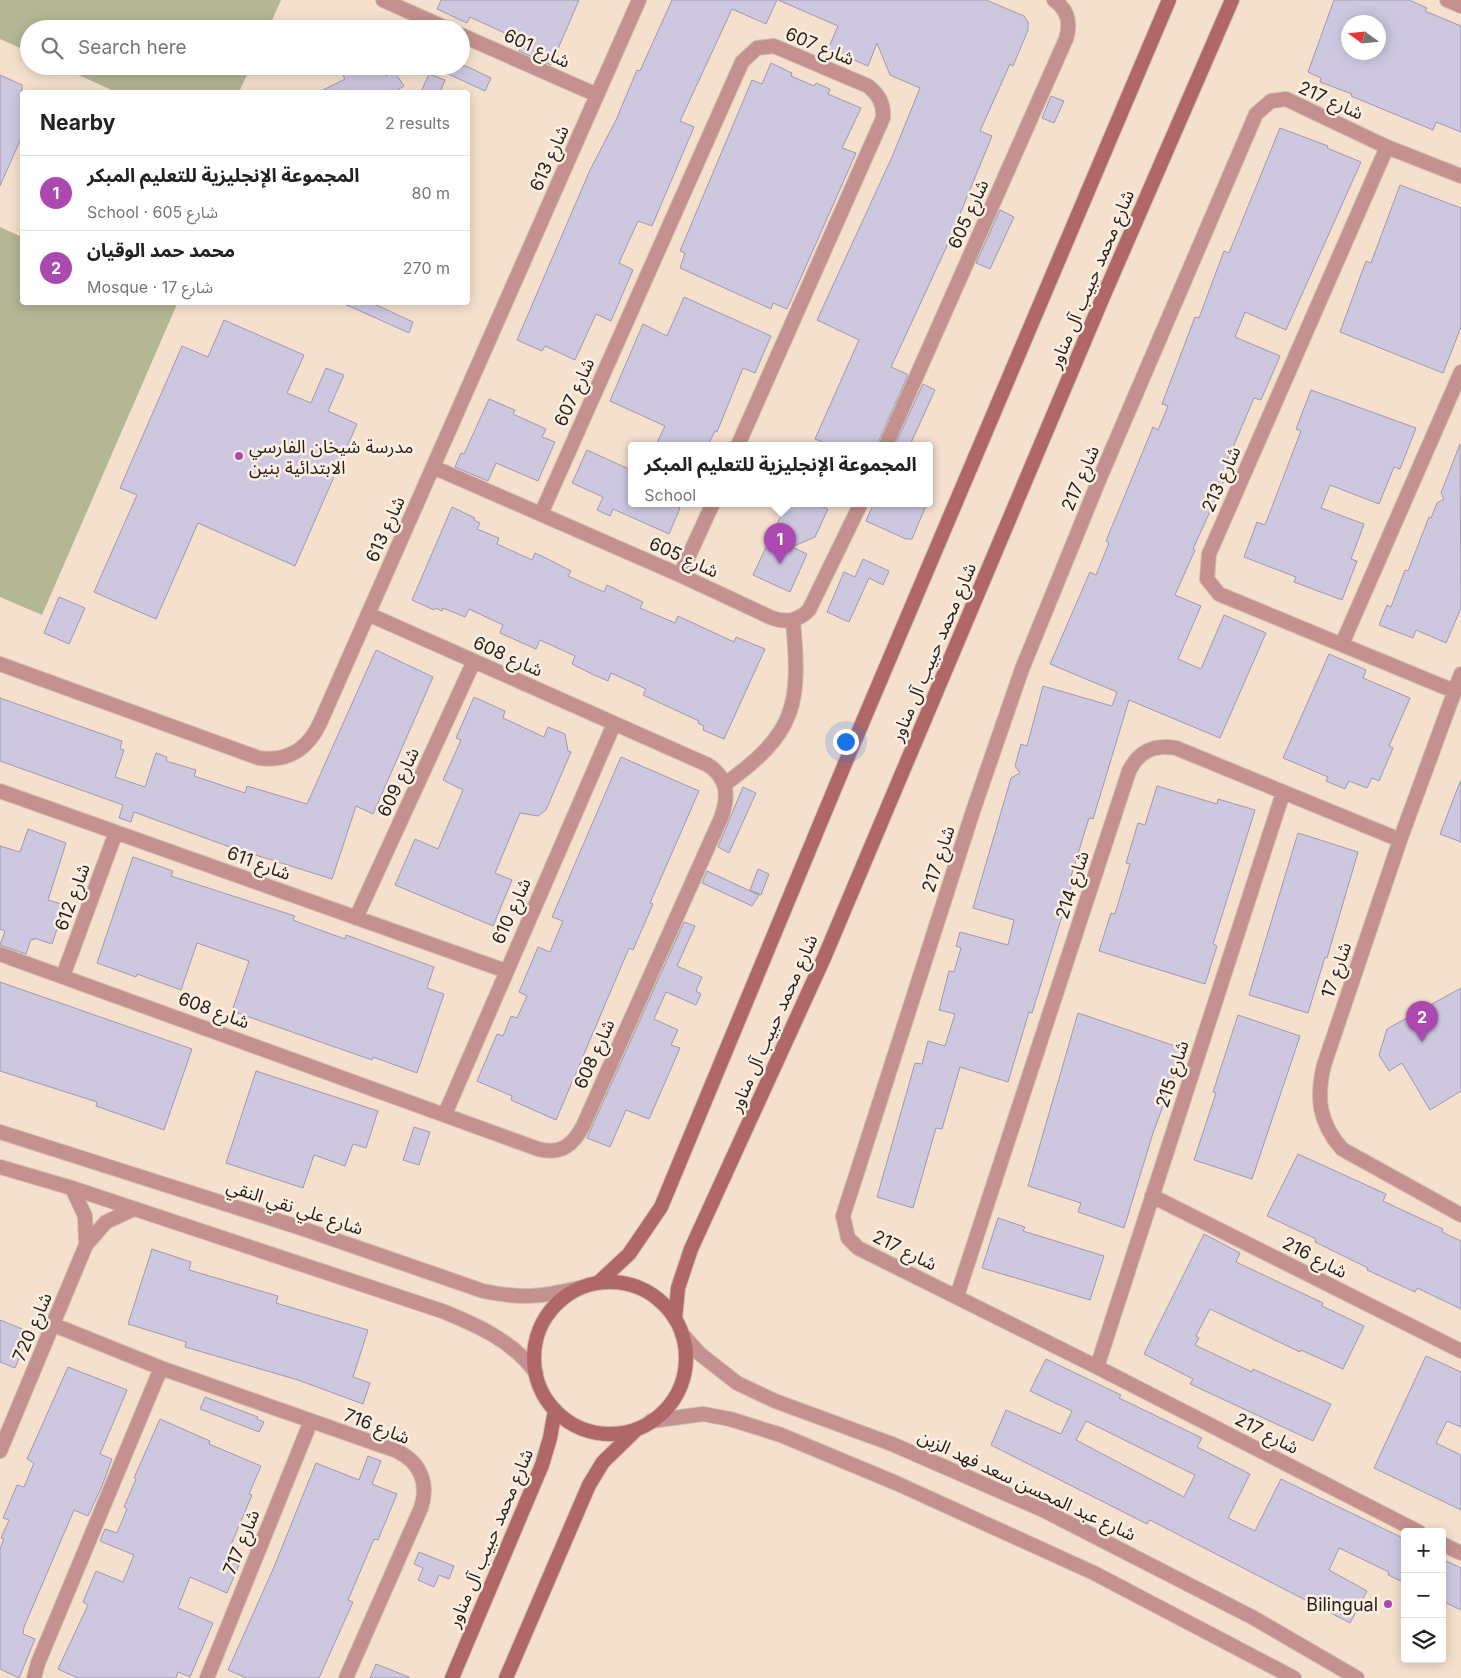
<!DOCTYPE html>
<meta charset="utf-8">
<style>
:root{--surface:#fff;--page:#f2f2f2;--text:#222;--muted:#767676;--line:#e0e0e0;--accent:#ab49b0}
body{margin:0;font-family:Inter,"Noto Sans Arabic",sans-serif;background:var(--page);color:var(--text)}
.controls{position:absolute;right:15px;bottom:15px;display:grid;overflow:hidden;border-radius:5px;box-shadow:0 2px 12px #0003}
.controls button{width:45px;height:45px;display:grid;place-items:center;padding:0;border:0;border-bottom:1px solid var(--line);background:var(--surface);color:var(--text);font:25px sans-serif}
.compass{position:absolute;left:1341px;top:15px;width:45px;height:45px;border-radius:50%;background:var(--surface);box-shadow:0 2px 12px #0003;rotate:285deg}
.you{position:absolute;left:845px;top:741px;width:18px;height:18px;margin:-12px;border:4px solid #fff;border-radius:50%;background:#1a73e8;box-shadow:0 0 0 8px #1a73e833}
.badge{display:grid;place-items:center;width:32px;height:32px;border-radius:50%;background:var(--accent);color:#fff;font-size:16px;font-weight:700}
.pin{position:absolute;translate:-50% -41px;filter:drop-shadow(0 1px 2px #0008)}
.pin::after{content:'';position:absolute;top:26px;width:18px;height:15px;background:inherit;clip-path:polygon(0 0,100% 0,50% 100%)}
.popup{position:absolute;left:628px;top:442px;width:305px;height:65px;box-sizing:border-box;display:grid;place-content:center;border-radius:5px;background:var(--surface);filter:drop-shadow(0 1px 4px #0005);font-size:16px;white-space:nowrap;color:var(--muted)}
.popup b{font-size:19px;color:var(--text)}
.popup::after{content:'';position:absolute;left:50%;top:100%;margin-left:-10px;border:10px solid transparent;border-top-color:var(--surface)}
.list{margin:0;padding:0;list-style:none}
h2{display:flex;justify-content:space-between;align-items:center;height:65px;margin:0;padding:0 20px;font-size:21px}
h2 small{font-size:16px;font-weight:400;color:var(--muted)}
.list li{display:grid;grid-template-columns:32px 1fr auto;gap:15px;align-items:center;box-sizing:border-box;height:75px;padding:0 20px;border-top:1px solid var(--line)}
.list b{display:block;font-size:19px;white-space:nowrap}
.list p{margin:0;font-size:16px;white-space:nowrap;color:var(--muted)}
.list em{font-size:16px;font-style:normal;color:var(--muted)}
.icon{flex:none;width:28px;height:28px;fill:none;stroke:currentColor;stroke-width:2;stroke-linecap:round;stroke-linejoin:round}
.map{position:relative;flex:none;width:1461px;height:1678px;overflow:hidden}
.search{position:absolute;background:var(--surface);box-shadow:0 2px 12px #0003;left:20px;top:20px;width:450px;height:55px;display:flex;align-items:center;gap:12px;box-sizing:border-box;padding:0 18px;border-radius:28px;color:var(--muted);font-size:19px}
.panel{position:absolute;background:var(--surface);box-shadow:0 2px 12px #0003;left:20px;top:90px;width:450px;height:215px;border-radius:5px}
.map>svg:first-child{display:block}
</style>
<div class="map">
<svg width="1461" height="1678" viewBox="0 0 1461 1678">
<rect width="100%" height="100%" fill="#f5e0cd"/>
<path fill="#b3b794" d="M0,0H281L268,29H29V52L0,39Z
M59,66H251L239,92H116Z
M0,227L22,237V302L177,304L42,615L0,597Z"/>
<path fill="#cdc8e0" stroke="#9e99b0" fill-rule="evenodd" d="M441,0H579L551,65L519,51L522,44L519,43L520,40L470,17L467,23L437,9Z
M672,0H777L766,24L732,9L680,121L694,127L652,226L638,221L619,263L633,270L611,321L596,314L575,360L545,346L542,351L517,340L590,170L616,120L637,70L640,71Z
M778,0H986L1024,16L1028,22V30L1013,66L1010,64L980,131L992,136L946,248L891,367L907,374V377L877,445H830L815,439L859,340L817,320L892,157L920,88L890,75L877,43L868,66L828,49L838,26Z
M1334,0H1409L1427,8L1425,11L1461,26V132L1436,122L1433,130L1351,96L1352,94L1320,82L1321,78L1308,72ZM1348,22H1378V52H1348Z
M771,63L792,73L791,76L814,86L816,83L830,89L828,94L861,108L842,148L856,153L787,309L773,303L771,309L680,268L685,253L680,251L752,80L762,84Z
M338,66H381L386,76L394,71L404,86L394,92H319L345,79Z
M431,66H466L491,78L485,91Z
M429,74L445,80L440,92H421Z
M0,75L22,85V136L0,186Z
M1051,96L1064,101L1054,123L1042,118Z
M1280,128L1328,146L1327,148L1361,162L1286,330L1245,312L1235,337L1280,356L1261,400L1254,398L1227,461L1232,463L1193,549L1195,550L1175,595L1201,606L1178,659L1201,669L1224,615L1266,633L1220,738L1129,700L1093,819L1089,818L1069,883L1072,884L1032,1013L1029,1012L1008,1082L960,1067L942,1129L936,1128L913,1208L877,1197L915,1063L922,1064L928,1041L945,1046L955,1014L939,1010L949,971L954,972L961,948L956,946L960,932L1008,945L1014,920L973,908L1011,778L1020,773L1015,766L1021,744L1027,746L1043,686L1112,706L1117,692L1050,664L1090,572L1096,575L1109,543L1106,541L1153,427L1158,430L1168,406L1162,404L1195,317L1199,318L1224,251L1229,253Z
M1400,185L1461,208V327L1443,373L1340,332L1366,261L1371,263Z
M1000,210L1014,217L990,269L976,263Z
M684,297L771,336L755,373L743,368L717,432L715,431L708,445H656L665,426L610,401L643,324L667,336Z
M340,302H370L413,322L409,333Z
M224,320L304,355L287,393L311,403L326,368L344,375L328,411L357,424L295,566L198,523L156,619L94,592L137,495L120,488L182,346L208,357Z
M923,384L935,390L910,445H895Z
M1311,390L1416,428L1400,469L1394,467L1379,504L1330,485L1321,508L1364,524L1351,559L1357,561L1342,600L1294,582L1296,577L1244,557L1257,522L1265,525L1301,431L1296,429Z
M489,399L515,410L513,414L546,429L542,437L555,442L538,481L496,463L488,481L455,467L461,453L464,454Z
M1460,444L1461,608L1446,643L1416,630L1413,638L1379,625L1387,605L1391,607L1405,570L1408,571L1429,517L1431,518L1437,503L1444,499L1441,493Z
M587,450L631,470V503H668L680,508L669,534L613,509L610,516L597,510L603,497L572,483Z
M787,503H814L828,509L815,537L792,547L807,554L790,592L753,575Z
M874,503H927L912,539H906L866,521Z
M452,507L475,518L474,520L480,523L477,529L499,538L497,544L532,560L535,553L550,560L571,571L568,576L604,592L607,585L643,602L640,608L675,623L678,616L734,642L736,637L765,649L724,739L703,730L704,726L698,723L699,721L643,695L646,689L611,673L608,681L592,674L572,664L575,656L540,640L536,649L500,633L503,625L469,609L465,617L443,608L442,611L436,608L434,610L412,600Z
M863,559L889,571L883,585L869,578L849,622L827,612L844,572L855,577Z
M59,597L85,608L69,644L44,633Z
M376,650L433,677L373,814L356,806L332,879L227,846L134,812L131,822L119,818L123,805L0,761V698L122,741L120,749L124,750L115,777L145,787L156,753L167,757L166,761L196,770L194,776L245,793L247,786L307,804Z
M1329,654L1366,670L1363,678L1410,698L1389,746L1393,748L1379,781L1372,778L1367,788L1349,781L1345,789L1326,781L1328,777L1283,758Z
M474,697L505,711L503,718L544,737L548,727L565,734L568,751L571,752L546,810L538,816L520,813L495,873L512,880L493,926L395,885L415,839L438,849L463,790L443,780L461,740L456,738Z
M621,757L699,791L650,903L653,904L633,950L629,948L556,1120L511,1100L512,1096L477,1081L497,1034L503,1036L511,1016L517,1018L527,996L519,992L538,947L550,952L563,921L552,917Z
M1460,782H1461V842L1440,834Z
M1157,786L1217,804L1218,799L1255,810L1213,944L1217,946L1205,984L1099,951L1111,913L1115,914L1130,864L1126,863L1138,823L1145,825Z
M743,787L756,793L729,853L718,847Z
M28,829L66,843L48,900L65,905L52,944L34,938V940L31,939L26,954L0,945L5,931L0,929V846L20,852Z
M1298,833L1358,852L1327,958L1325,957L1308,1013L1249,995Z
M133,857L173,871L171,876L295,916L293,920L306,925L345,939L346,935L434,967L427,988L444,994L417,1073L373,1057L372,1060L232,1011L249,961L197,943L181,990L137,974L136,977L97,963Z
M758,869L769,874L761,895L750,890Z
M707,871L759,895L752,906L702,883Z
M684,922L695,926L677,966L702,977L696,991L701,994L696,1005L666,992L654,1019L678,1030L671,1045L680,1048L649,1119L626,1110L610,1147L587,1138Z
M0,982L192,1049L164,1130L96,1106L97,1102L0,1071Z
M1461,988V1091L1430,1110L1402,1063L1389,1071L1379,1055L1387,1029Z
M1078,1013L1184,1049L1153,1133L1124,1228L1078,1212L1081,1203L1028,1186Z
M1238,1015L1300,1036L1252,1179L1194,1160L1216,1093L1213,1092Z
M256,1071L378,1111L366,1148L353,1144L345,1166L314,1155L303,1188L226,1163Z
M414,1127L430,1132L419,1165L403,1160Z
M1298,1154L1386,1194L1383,1201L1443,1229L1442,1232L1461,1241V1309L1417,1288L1415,1292L1367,1270L1368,1268L1315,1242L1316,1239L1267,1216Z
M998,1218L1025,1227L1023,1231L1104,1256L1090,1300L982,1268Z
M1204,1234L1240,1253L1236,1262L1323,1303L1322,1306L1364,1326L1343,1369L1301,1350L1300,1352L1210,1309L1196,1336L1199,1338L1195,1345L1252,1372L1253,1369L1331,1404L1313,1441L1190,1384L1193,1379L1144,1354Z
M152,1249L191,1262L189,1270L278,1296L276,1303L368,1330L353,1377L370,1383L363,1404L298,1380L185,1347L186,1342L128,1324Z
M0,1320L30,1332L15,1368L0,1362Z
M1426,1356L1461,1372V1427L1447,1421L1436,1443L1461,1455V1510L1374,1468Z
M1046,1359L1121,1395L1119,1398L1202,1438L1197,1447L1250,1474L1228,1518L1255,1531L1281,1479L1405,1539V1583L1388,1575L1389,1572L1339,1548L1329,1570L1367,1591L1350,1623L1150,1520L1147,1524L991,1445L1006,1410L1061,1434L1072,1411L1030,1391ZM1086,1421L1195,1475L1184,1497L1076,1440Z
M68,1367L127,1390L100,1454L112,1459L102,1486L88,1516L74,1510L24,1627L23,1634L35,1639L19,1678L0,1669V1549L4,1539L1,1538L9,1520L3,1518L17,1485L24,1487L34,1463L27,1459Z
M205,1397L258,1417L257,1419L264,1422L259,1432L200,1409Z
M160,1419L210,1441L209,1444L261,1466L249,1494L252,1495L225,1559L239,1565L227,1593L190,1577L178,1608L213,1623L190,1677L178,1672L176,1678H78L58,1669L88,1605L83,1602L96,1571L123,1582L134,1555L100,1541L105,1529L117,1533L127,1509L124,1507L136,1479L134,1478Z
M368,1456L381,1461L372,1484L397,1494L378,1540L374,1539L348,1600L353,1602L319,1678H247L228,1670L274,1567L316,1463L359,1480Z
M419,1552L454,1566L449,1579L439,1575L434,1587L418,1580L423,1568L414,1564Z
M1442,1559L1461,1568V1610L1442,1601Z
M376,1664L409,1677V1678H370Z"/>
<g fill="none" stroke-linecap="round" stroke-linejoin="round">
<g stroke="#d0bdac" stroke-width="16">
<path id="minor" d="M383,0L448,29
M1447,0L1461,6
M461,35L597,95
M1387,147L1209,554L1207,579L1219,594L1454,691
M886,445L1066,39C1071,23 1068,10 1054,0
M433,467L680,575L772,618C787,623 798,621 809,610L861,503
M541,514L742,62L757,48L774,46L868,86C879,95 884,104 883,118L738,445
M680,575L713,503
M1342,644L1461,372
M0,664L259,758C288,762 308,749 320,723L639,0
M1461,674L1400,840L1324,1065C1316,1098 1319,1123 1342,1149L1461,1215
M725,784C796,733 801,705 793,621
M0,791L506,971
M356,918L474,661
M0,954L538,1149C561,1155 573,1145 583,1126L721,818C729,797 728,778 708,765L368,614
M63,976L116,832
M445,1114L614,724
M72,1188L85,1216L86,1244
M1152,1196L1461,1351
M957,1296L1129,771C1139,751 1154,744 1176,748L1400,840
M54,1325L161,1368
M1097,1367L1283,793
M0,1451L86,1245L106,1222L134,1209
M1419,1532L1097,1367L858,1248L848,1238L843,1216L973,811L1022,669L1099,480L1256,114L1271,101L1286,99L1387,147L1461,176
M1442,1544L1461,1553
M34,1678L38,1663L161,1368L397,1451C420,1462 429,1483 421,1508L346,1678
M207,1678L311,1421"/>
</g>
<g stroke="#d0bdac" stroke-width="16">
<path id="tertiary" d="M0,1132L301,1228L483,1291C521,1299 541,1297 579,1288
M0,1167L72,1188L442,1311C477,1325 513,1341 536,1373
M682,1334L700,1354L737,1383L775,1401L892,1444L1043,1510L1252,1617L1357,1678
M651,1421L703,1414L730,1419L781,1435L896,1483L1094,1573L1294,1678"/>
</g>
<g stroke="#d0bdac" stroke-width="16">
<path id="secondary" d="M534 1358a76 76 0 1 1 152 0a76 76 0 1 1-152 0Z
M598,1283L629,1254L661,1207L844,766L1169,0
M675,1319L678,1288L691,1249L824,958L1103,297L1232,0
M452,1678L542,1465L550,1438L555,1410
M506,1678L589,1485L603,1462L637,1429"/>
</g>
<use href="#minor" stroke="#c49190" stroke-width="14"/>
<use href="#tertiary" stroke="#c49190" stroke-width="14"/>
<use href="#secondary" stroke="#b06767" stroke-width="14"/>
</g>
<g fill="#ab49b0" stroke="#fcefe4" stroke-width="2">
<circle cx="239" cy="456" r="5"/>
<circle cx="1388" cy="1604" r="5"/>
</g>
<g text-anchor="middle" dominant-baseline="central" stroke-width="5" stroke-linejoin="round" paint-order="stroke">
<g font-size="18" fill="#251d16" stroke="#fcefe4">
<text transform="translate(820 46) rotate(22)">شارع 607</text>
<text transform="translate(537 48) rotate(24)">شارع 601</text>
<text transform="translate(1331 100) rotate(24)">شارع 217</text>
<text transform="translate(549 158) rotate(-66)">شارع 613</text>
<text transform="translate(968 214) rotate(-66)">شارع 605</text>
<text transform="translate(1091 279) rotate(-67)">شارع محمد حبيب آل مناور</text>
<text transform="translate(574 392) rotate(-66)">شارع 607</text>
<text transform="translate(1080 478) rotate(-67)">شارع 217</text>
<text transform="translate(1221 479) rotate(-66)">شارع 213</text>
<text transform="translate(385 529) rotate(-66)">شارع 613</text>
<text transform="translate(684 557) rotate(24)">شارع 605</text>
<text transform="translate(933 652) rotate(-67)">شارع محمد حبيب آل مناور</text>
<text transform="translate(508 656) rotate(24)">شارع 608</text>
<text transform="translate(398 782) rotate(-65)">شارع 609</text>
<text transform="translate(938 859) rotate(-72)">شارع 217</text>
<text transform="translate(259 863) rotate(20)">شارع 611</text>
<text transform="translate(1072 885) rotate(-72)">شارع 214</text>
<text transform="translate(72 897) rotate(-70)">شارع 612</text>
<text transform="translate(511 911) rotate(-66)">شارع 610</text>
<text transform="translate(1336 970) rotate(-71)">شارع 17</text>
<text transform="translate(214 1010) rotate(20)">شارع 608</text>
<text transform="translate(773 1023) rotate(-66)">شارع محمد حبيب آل مناور</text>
<text transform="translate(594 1054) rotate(-66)">شارع 608</text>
<text transform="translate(1172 1074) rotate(-72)">شارع 215</text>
<text transform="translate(295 1207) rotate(18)">شارع علي نقي النقي</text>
<text transform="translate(905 1250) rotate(26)">شارع 217</text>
<text transform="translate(1315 1257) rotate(27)">شارع 216</text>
<text transform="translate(32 1327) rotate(-67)">شارع 720</text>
<text transform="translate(377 1426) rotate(21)">شارع 716</text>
<text transform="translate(1267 1433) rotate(27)">شارع 217</text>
<text transform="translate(1027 1485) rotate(25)">شارع عبد المحسن سعد فهد الزبن</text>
<text transform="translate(490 1538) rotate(-67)">شارع محمد حبيب آل مناور</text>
<text transform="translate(241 1542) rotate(-68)">شارع 717</text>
</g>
<g font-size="18" fill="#251d16" stroke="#fcefe4" text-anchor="start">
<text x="249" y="446">مدرسة شيخان الفارسي<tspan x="249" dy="21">الابتدائية بنين</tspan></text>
<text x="1378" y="1604" text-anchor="end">Bilingual</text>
</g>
</g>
</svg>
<div class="controls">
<button>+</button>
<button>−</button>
<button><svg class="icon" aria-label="layers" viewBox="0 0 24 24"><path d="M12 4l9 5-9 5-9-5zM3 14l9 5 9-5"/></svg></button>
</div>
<svg class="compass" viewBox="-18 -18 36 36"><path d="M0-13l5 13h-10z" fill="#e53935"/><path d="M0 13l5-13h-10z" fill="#767676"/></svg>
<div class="you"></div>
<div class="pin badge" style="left:780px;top:564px">1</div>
<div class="popup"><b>المجموعة الإنجليزية للتعليم المبكر</b>School</div>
<div class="pin badge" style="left:1422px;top:1042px">2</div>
<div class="search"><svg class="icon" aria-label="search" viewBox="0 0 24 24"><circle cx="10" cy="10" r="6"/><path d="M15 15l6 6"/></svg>Search here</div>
<section class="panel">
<h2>Nearby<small>2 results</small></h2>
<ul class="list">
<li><span class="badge">1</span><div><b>المجموعة الإنجليزية للتعليم المبكر</b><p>School · شارع 605</p></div><em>80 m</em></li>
<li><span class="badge">2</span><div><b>محمد حمد الوقيان</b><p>Mosque · شارع 17</p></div><em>270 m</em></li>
</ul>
</section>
</div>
